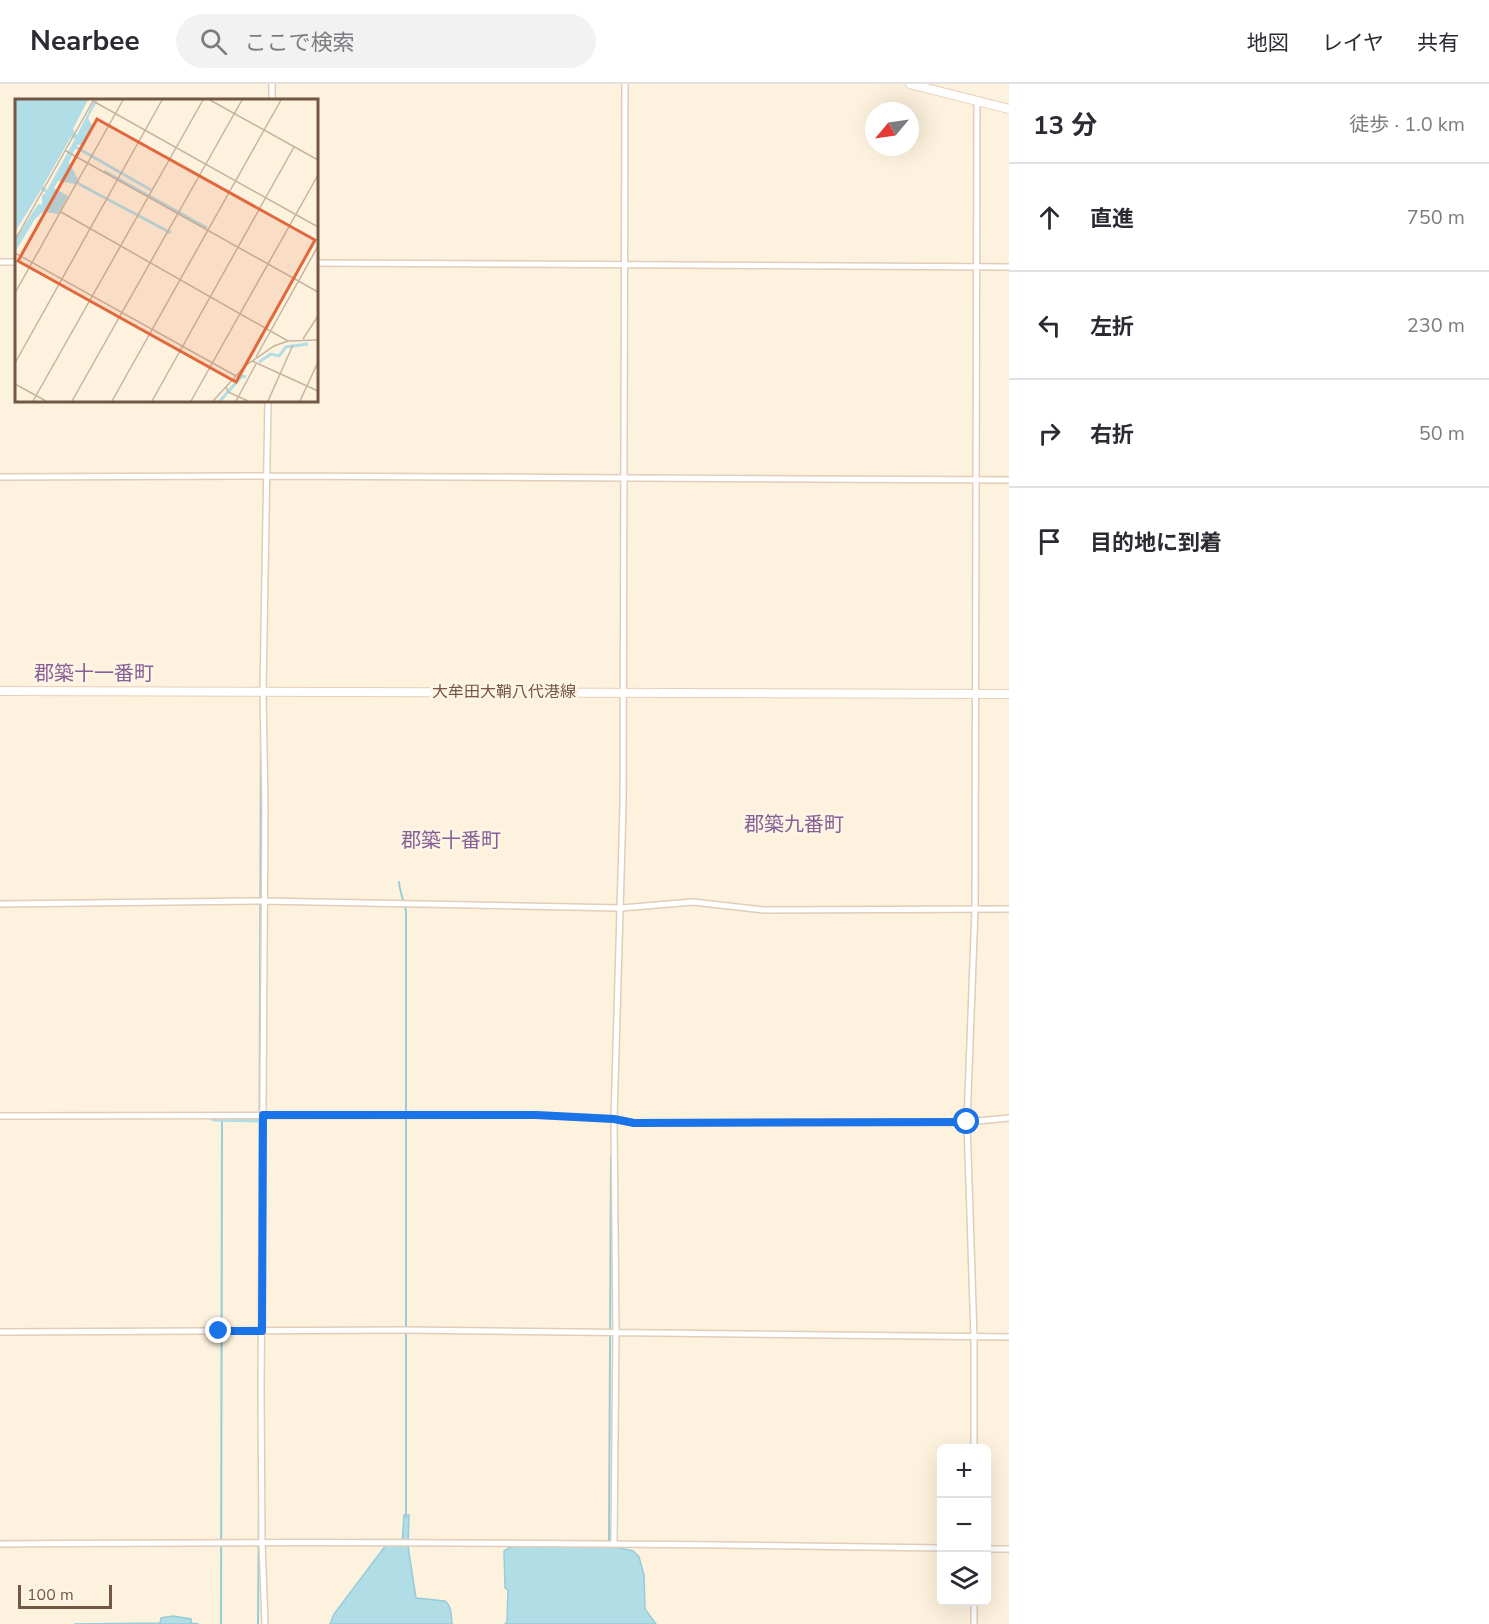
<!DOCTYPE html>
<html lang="ja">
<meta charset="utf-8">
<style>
:root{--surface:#fff;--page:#f2f2f3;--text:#2b2b33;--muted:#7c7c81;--line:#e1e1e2}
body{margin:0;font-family:"Nunito Sans","Noto Sans JP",sans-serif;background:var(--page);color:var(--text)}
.controls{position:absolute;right:18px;bottom:18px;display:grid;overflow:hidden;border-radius:9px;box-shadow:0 6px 24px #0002}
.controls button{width:54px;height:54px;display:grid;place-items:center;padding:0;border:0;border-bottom:2px solid var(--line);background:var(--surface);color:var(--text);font:30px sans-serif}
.compass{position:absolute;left:865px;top:18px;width:54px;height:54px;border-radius:50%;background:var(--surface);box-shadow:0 6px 24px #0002;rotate:241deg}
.scale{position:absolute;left:18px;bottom:15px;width:94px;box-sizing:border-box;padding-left:6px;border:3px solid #735745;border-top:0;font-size:16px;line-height:21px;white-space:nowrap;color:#735745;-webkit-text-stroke:4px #fff5e4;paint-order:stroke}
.stop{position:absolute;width:18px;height:18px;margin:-14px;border:4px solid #1a73e8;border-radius:50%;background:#fff}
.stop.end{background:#1a73e8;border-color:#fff;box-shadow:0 2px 6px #0008}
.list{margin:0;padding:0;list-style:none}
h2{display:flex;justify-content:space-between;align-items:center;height:78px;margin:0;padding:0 24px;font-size:26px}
h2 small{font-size:20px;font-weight:400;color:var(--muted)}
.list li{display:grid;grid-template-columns:39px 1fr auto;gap:18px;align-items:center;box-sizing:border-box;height:108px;padding:0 24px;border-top:2px solid var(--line)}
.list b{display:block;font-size:22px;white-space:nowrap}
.list em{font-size:20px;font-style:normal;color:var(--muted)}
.icon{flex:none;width:33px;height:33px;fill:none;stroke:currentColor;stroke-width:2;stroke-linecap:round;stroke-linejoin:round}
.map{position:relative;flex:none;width:1009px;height:1540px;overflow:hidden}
header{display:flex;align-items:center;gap:36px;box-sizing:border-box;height:84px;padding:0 30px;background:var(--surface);border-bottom:2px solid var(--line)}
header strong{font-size:28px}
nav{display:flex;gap:33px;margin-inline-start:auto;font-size:21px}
.search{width:420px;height:54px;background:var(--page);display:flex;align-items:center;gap:15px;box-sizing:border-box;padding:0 21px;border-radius:33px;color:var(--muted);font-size:22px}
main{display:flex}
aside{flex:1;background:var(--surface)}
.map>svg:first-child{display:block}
</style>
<header>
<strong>Nearbee</strong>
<div class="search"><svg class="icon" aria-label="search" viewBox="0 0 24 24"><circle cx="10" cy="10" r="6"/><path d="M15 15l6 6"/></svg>ここで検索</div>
<nav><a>地図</a><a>レイヤ</a><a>共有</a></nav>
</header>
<main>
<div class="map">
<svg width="1009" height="1540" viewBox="0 0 1009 1540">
<rect width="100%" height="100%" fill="#fdf2dd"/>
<path fill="#b1dde6" stroke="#97ccd9" stroke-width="1.5" d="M404,1431H409L408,1462L416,1514L445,1517C452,1522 451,1532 452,1540H330L334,1530L386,1461H402Z
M512,1462H609L633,1467L639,1473L644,1491L645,1525L656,1540H505L507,1538L508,1506L505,1504L504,1467Z
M173,1532L191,1535V1539L199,1540H74L160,1539L161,1534Z"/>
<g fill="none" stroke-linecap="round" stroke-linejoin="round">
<path stroke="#97ccd9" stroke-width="2" d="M399,798C400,809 404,817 406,827V1433
M259,1165L261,636
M259,1339V1206
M609,1459L611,1072
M221,1540L222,1034
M258,1540L259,1410"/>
<path stroke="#b1dde6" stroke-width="7" d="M214,1034L260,1035"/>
<g stroke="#e1cdb9" stroke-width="8">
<path id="minor" d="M272,16V0
M0,178H16
M316,179L1009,183
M0,393L266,392L1009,396
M0,820L263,817L621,824L693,818L764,826L1009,825
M0,1032L536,1031L614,1035L634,1039L967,1038L1009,1034
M0,1248L404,1246L1009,1253
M974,1364V1254L967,1038L975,825L977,16
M614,1459L616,1248L614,1035L623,722L625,0
M0,1460C314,1457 628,1459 942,1464
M986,1465H1009
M265,1540L262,1458L261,1306L265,724L263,607L268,316
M974,1540V1518"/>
</g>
<g stroke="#e6cfb7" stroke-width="10">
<path id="secondary" d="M910,0L1009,25
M0,607L1009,610"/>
</g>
<use href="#minor" stroke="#fff" stroke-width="5"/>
<use href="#secondary" stroke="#fff" stroke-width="8"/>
</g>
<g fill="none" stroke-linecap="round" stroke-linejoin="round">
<path stroke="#1a73e8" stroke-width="8" d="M219,1247H262L263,1031H536L614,1035L634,1039L967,1038"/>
</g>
<g text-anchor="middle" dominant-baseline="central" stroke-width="6" stroke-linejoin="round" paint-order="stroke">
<g font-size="16" fill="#735745" stroke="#fff5e4">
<text x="504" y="608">大牟田大鞘八代港線</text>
</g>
<g font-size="20" fill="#866097" stroke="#fff5e4">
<text x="94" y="589">郡築十一番町</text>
<text x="794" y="740">郡築九番町</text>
<text x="451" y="756">郡築十番町</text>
</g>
</g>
<g transform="translate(15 15)">
<rect width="303" height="303" fill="#fdf2dd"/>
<path d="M0,1H73L58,30L62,36L78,4L83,1L73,19L78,28L70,45L62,46L54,63L66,86L43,82L39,89L53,97L43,115L28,113L20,120L0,153V141L23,105L27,106V96L31,94L26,91L0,133ZM56,38L60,40L32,91L28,87Z" fill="#b1dde6" fill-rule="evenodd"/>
<path fill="none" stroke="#b1dde6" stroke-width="3" d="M59,47L136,91M89,72L192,129M64,85L156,134M244,263L256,255L264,257L271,248L293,245M205,302L227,277L231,278"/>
<path fill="none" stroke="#c6b4a0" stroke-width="1.5" d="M195,1L303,61M78,2L303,128M51,52L303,193M46,113L273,242M0,141L78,2M0,154L221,277M0,194L108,1M288,240L303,217M241,258L303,147M237,262L303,292M0,264L147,1M0,285L31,302M211,288L213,293L233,302M18,302L188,1M57,302L227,1M97,302L266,1M137,302L279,48M176,302L303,76M198,302L230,267L259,247L273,242L303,241M221,302L241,265M253,302L278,246M285,302L303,263"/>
<path fill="#e1683c" fill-opacity="0.15" stroke="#e1683c" stroke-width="3" d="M82,20L300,141L221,283L3,162Z"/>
<rect width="303" height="303" fill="none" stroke="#735745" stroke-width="3"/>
</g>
</svg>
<div class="controls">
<button>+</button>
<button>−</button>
<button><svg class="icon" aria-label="layers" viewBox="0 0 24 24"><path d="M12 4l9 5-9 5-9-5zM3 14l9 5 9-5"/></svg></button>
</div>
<svg class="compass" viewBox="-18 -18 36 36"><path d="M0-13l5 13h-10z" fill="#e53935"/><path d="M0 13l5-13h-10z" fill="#7c7c81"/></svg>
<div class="scale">100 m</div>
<div class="stop" style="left:967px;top:1038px"></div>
<div class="stop end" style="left:219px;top:1247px"></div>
</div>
<aside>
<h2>13 分<small>徒歩 · 1.0 km</small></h2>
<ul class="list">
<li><svg class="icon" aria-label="ahead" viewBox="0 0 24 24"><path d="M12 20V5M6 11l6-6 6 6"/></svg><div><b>直進</b></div><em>750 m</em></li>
<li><svg class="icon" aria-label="left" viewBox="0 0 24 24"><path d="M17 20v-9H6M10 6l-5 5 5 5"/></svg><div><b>左折</b></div><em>230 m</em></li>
<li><svg class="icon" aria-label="right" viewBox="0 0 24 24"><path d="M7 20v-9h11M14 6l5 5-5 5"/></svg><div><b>右折</b></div><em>50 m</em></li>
<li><svg class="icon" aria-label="arrive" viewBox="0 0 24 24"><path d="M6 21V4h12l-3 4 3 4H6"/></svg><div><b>目的地に到着</b></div></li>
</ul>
</aside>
</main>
